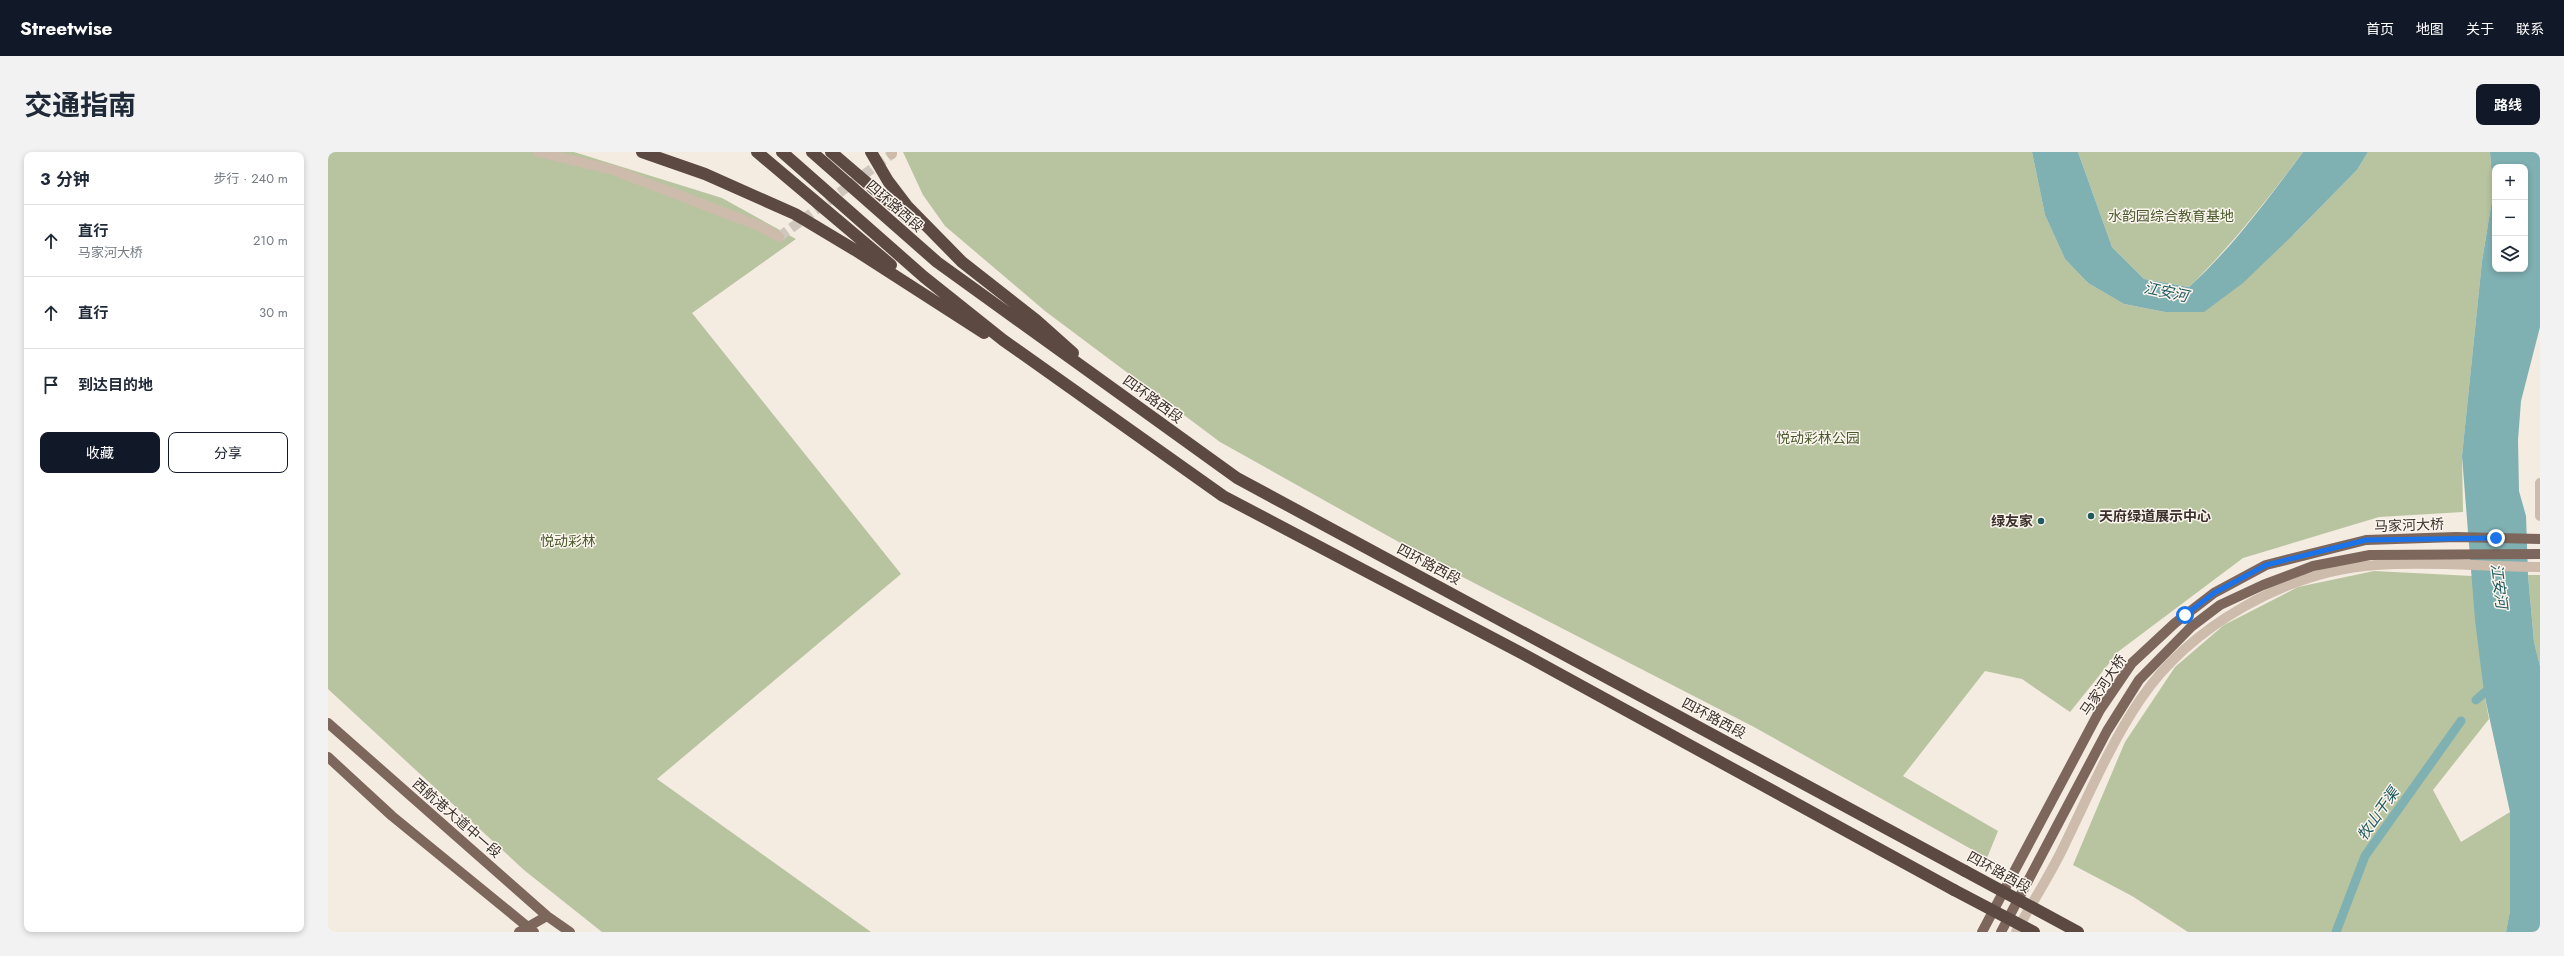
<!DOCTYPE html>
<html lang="zh">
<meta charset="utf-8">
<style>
:root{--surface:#fff;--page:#f2f2f3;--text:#1f2937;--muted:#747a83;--line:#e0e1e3;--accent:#111827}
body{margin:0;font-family:Jost,"Noto Sans SC",sans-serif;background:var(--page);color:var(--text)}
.controls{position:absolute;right:12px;top:12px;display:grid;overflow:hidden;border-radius:8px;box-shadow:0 2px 6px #0003}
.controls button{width:36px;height:36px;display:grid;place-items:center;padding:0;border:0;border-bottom:1px solid var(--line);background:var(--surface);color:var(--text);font:20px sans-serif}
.stop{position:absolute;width:12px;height:12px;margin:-9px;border:3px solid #1a73e8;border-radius:50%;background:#fff}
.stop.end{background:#1a73e8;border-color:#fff;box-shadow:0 1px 4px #0008}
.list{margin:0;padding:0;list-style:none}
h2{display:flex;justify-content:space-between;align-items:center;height:52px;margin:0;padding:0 16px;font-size:17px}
h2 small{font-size:13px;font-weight:400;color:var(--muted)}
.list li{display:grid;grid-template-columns:26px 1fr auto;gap:12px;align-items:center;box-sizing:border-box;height:72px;padding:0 16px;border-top:1px solid var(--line)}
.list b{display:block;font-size:15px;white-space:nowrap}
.list p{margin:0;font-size:13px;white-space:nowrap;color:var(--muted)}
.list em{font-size:13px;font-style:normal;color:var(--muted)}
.actions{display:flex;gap:8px;padding:12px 16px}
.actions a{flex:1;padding:9px 0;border:1px solid var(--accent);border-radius:8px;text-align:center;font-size:14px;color:var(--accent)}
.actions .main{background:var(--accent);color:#fff}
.icon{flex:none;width:22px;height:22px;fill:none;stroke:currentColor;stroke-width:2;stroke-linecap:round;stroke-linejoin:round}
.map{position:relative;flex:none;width:2212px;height:780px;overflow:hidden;border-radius:8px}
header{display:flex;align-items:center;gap:24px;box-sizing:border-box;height:56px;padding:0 20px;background:var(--accent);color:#fff}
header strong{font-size:19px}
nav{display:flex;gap:22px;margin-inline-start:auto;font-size:14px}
.intro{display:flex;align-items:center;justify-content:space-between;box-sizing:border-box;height:96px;padding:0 24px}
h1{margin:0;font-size:28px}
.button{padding:10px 18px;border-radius:8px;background:var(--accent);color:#fff;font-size:14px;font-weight:700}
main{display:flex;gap:24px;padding:0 24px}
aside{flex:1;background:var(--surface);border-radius:8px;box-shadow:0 2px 6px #0003}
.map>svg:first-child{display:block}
</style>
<header>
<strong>Streetwise</strong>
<nav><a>首页</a><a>地图</a><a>关于</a><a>联系</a></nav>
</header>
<div class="intro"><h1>交通指南</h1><a class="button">路线</a></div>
<main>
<aside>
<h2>3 分钟<small>步行 · 240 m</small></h2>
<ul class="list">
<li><svg class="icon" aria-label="ahead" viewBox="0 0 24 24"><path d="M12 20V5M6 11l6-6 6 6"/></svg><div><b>直行</b><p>马家河大桥</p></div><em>210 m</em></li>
<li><svg class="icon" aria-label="ahead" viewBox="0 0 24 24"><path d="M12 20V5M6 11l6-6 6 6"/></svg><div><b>直行</b></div><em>30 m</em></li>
<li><svg class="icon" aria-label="arrive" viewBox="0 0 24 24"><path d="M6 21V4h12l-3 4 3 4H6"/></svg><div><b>到达目的地</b></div></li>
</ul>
<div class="actions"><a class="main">收藏</a><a>分享</a></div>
</aside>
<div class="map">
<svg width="2212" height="780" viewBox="0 0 2212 780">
<rect width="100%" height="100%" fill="#f4ebe1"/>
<path fill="#b8c4a0" d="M0,0H246L394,46L468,87L364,161L573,422L329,627L543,780H274L196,718L0,537Z
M575,0H1704L1717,63L1737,107L1760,131L1796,152L1837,160L1966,82L2029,18L2040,0H2162L2165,42L2154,109L2134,304L2135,360L2051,365L1915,406L1791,499L1742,560L1694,527L1657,519L1575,624L1670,679L1659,706L1426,575L1119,417L892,290L717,159L617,74L595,43Z
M1750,0H1975C1940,47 1903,94 1861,135L1816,127L1784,95Z
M2046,419L2144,424L2156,541L2161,567L2105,638L2133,690L2182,660V759L2178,780H1860L1804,744L1745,713L1797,590L1847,515L1896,473L1970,435Z
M2200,423H2212V514L2206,490Z"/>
<path fill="#7fb0b2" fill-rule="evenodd" d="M1704,0H1750L1784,95L1816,127L1861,135C1904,96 1940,47 1975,0H2040L2029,18L1966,82L1915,131L1876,160H1837L1796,152L1760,131L1737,107L1717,63Z
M2162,0H2212V175L2193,249L2190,288L2191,339L2198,364L2200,423L2206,490L2212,514V780H2178L2182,759V660L2156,541L2147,468L2134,304L2154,109L2165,42ZM2167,15H2197V117H2167Z"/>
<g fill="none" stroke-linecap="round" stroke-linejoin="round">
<path stroke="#7fb0b2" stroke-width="9" d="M2148,548L2165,533
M2008,780L2037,704L2133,569"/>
<path stroke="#cfc6bd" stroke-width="10" stroke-dasharray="10 5" stroke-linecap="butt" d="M451,85L564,2"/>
<path stroke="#cdbbac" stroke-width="10" d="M210,0L285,18L434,75L451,85
M564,0V2
M2212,331V364
M1688,780C1703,752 1721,725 1735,696C1759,647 1781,594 1812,548C1862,474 1959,419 2048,413C2103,409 2158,415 2212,415"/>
<path stroke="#7d675c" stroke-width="10" d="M0,571L219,764L242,780
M0,605L64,664L206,780
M191,780L219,764
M1654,780L1772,558L1804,511L1847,471L1886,441L1938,413L2038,388L2128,385L2212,387
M1673,780L1779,579L1811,528L1863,475L1892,453L1935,433L1985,414L2042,403L2212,402"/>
<path stroke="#5c4a42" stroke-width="12" d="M314,0L377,22L467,62L527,98L656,181
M429,0L563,113
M454,0L596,125L675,188L895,344L1197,503L1626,738
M484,0L609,110L909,326L1637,719
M503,0L588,73
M543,0L560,29L579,54L634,110L708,168L745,201"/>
<path stroke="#5c4a42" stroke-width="12" d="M1637,719L1750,780
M1626,738L1706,780"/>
</g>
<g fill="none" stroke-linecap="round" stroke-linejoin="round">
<path stroke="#1a73e8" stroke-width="5" d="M1857,463L1886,441L1938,413L2038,388L2168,386"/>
</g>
<g fill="#1f5a5e" stroke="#fbf5ee" stroke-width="1.5">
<circle cx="1763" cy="364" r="4"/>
<circle cx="1713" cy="369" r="4"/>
</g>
<g text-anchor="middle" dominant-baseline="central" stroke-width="3" stroke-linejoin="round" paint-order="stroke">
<g font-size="14" fill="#3b302b" stroke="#fbf5ee">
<text transform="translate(567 54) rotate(41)">四环路西段</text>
<text transform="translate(825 247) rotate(36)">四环路西段</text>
<text transform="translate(2081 373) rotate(-2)">马家河大桥</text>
<text transform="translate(1101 412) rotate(28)">四环路西段</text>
<text transform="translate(1775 533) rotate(-56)">马家河大桥</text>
<text transform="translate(1386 566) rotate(28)">四环路西段</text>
<text transform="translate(129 666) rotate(41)">西航港大道中一段</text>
<text transform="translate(1671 720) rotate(29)">四环路西段</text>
</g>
<g font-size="14" fill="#4a5a2e" stroke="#fbf5ee">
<text x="1843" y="64">水韵园综合教育基地</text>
<text x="1490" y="286">悦动彩林公园</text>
<text x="240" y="389">悦动彩林</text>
</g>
<g font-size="14" font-weight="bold" fill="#3b302b" stroke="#fbf5ee" text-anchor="start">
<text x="1771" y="364">天府绿道展示中心</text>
<text x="1705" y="369" text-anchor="end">绿友家</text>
</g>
<g font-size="15" font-style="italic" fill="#1f5a5e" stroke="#fbf5ee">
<text transform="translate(1838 140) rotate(12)">江安河</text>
<text transform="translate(2171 434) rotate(83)">江安河</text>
<text transform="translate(2050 662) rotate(-55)">牧山干渠</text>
</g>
</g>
</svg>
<div class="controls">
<button>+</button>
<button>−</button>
<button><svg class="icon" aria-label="layers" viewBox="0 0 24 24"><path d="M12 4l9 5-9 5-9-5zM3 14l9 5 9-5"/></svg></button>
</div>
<div class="stop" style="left:1857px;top:463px"></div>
<div class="stop end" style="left:2168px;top:386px"></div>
</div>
</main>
